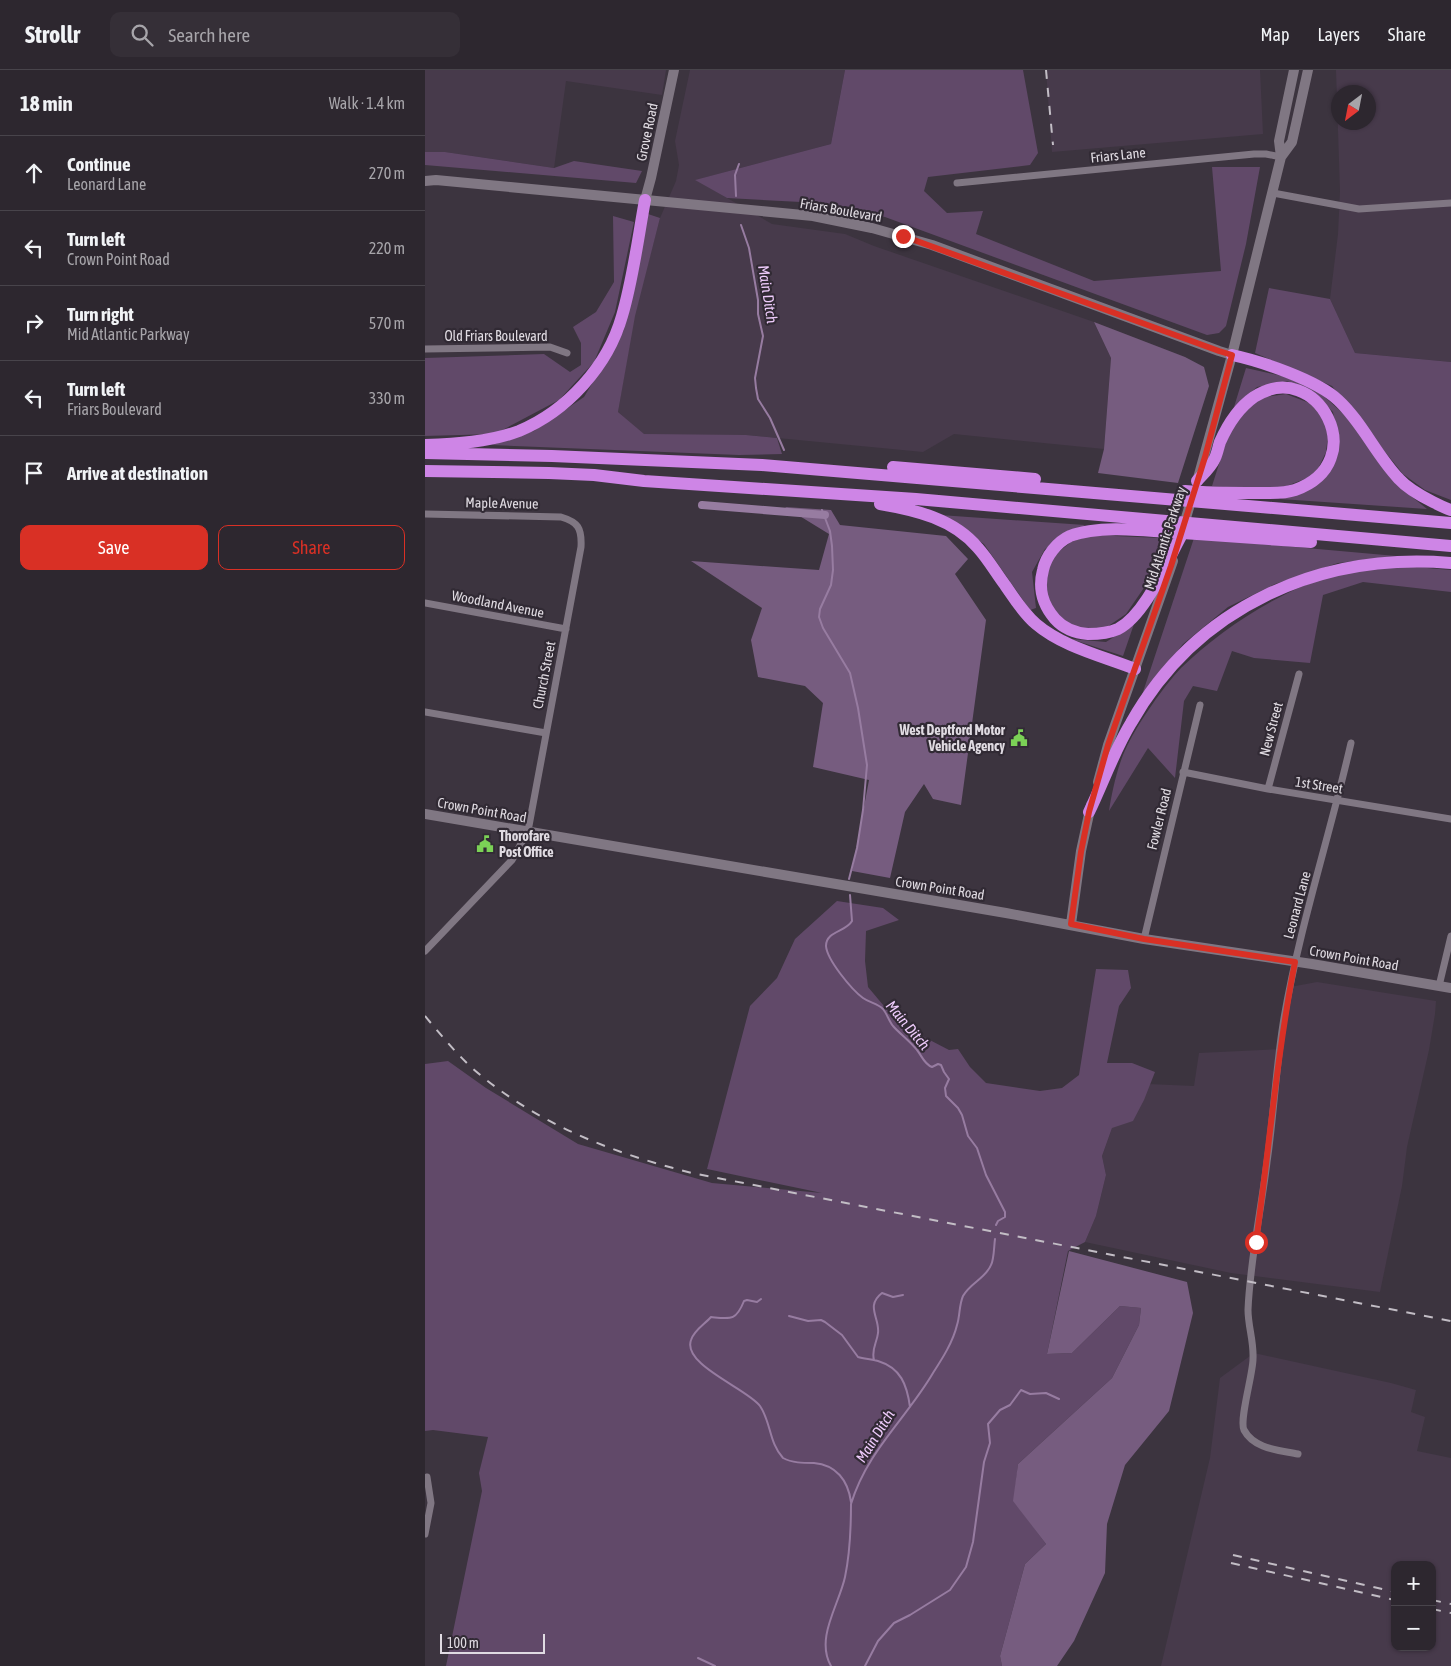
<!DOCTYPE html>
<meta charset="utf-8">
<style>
:root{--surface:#2d272f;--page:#352f37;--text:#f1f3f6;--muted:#a7a5aa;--line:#48444b;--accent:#d93025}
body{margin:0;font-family:"Asap Condensed",sans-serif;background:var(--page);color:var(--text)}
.controls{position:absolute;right:15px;bottom:15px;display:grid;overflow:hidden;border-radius:10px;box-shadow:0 1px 4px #0004}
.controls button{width:45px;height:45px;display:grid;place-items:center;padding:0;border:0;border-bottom:1px solid var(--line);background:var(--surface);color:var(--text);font:25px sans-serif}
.compass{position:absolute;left:906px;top:15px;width:45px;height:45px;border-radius:50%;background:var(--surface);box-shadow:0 1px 4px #0004;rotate:212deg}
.scale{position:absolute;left:15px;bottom:12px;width:105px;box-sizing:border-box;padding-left:5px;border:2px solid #e0dbe2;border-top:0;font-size:14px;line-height:18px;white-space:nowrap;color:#e0dbe2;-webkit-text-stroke:4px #312a34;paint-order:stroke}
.stop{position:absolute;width:15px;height:15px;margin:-11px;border:4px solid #d93025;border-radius:50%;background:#fff}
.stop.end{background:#d93025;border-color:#fff;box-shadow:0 1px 5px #0008}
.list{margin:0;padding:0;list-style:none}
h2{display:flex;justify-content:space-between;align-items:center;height:65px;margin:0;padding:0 20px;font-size:21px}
h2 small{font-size:16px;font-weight:400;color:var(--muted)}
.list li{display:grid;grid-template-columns:32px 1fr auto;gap:15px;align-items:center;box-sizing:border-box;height:75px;padding:0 20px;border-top:1px solid var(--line)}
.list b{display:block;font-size:19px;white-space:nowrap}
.list p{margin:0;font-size:16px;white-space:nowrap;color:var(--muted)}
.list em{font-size:16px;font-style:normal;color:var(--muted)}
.actions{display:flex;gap:10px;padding:15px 20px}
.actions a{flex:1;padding:11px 0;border:1px solid var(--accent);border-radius:10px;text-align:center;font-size:18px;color:var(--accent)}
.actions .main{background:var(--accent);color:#fff}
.icon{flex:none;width:28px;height:28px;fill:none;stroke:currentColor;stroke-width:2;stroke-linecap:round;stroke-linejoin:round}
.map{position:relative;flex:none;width:1026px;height:1596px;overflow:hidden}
header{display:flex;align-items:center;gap:30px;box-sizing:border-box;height:70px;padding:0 25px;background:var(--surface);border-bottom:1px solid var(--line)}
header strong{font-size:24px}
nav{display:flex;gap:28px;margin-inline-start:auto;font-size:18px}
.search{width:350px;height:45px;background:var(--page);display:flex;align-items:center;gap:12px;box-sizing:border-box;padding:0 18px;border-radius:10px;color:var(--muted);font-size:19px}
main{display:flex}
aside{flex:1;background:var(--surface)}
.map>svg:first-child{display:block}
</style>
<header>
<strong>Strollr</strong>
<div class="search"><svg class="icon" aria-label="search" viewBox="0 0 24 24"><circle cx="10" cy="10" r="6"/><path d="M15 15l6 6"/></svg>Search here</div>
<nav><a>Map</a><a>Layers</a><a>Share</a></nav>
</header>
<main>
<aside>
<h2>18 min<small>Walk · 1.4 km</small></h2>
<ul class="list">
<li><svg class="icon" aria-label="ahead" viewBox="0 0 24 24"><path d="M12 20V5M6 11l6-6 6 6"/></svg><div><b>Continue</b><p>Leonard Lane</p></div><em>270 m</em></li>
<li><svg class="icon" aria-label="left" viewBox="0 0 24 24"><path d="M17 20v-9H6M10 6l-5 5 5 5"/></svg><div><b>Turn left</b><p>Crown Point Road</p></div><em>220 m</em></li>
<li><svg class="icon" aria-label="right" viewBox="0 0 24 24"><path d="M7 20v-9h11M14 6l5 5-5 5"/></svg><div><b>Turn right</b><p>Mid Atlantic Parkway</p></div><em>570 m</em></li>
<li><svg class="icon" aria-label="left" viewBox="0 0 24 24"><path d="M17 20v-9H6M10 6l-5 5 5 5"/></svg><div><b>Turn left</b><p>Friars Boulevard</p></div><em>330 m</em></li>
<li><svg class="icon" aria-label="arrive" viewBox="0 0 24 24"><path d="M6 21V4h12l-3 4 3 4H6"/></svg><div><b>Arrive at destination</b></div></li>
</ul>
<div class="actions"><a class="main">Save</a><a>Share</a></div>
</aside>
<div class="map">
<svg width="1026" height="1596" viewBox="0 0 1026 1596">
<rect width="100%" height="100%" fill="#3c343f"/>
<path fill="#473a4b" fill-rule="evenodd" d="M0,0H241L237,25L141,11L129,98L20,82H0Z
M265,0H420L406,74L271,110L347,154L420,164L449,176L669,252L686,288L679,379L529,364L498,382L321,365H219L193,342L209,246L235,148L251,111L254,95L250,71Z
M621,0H835L838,64L627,82Z
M911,0H1026V292L930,283L905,229L913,164L915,121ZM914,22H944V52H914Z
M892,912L1011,931L1010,944L1004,980L982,1077L977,1116L955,1222L806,1203L660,1172L671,1146L681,1105L677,1086L687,1058L723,1014L769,1016L774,983L858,979L865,917Z
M829,1283L966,1313L991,1320L986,1342L1000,1347L992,1381L1026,1388V1596H736L785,1388L795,1308ZM970,1495H1007V1577H970Z"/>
<path fill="#614969" d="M420,0H598L613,83L605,95L503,107L499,121L522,143L558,141L551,164L669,211L796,201L787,97H835L821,174L801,256L794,263L782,265L460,147L376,132L302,128L270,110L406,74Z
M0,82H20L129,98L149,91L217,101L211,113L0,95Z
M223,144L235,148L210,246L193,342L219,364L321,365L352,368L357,384L314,385L67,375L109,361L159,327L199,260Z
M188,146L209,152L190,242L169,292L134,330L70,364L0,366V288L119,284L145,302L156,295V273L148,257L171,242L189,212Z
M844,218L905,229L930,283L1026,292V430L1000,420L978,404L907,316L830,283Z
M821,298L857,306L892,320L923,348L986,426L1002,439L855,429L883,419L902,406L912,389L913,367L908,342L891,325L862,311L832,317L809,337Z
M861,324L887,334L904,355L901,382L890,405L859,417L840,420L787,416L801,372L815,344L840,327Z
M515,445L660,455L620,479L607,502L611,538L605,540L559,474Z
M667,465L736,468L725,509L701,544L679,559L648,557L632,545L621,526L618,506L631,484L646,472Z
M769,468L971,486L913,493L850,514L803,537L758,574L716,628Z
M978,496L1026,500V522L938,512L898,525L885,593L829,588L807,581L792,621L768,616L759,631L750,708L723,678L684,741C687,721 693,694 702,676C714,652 738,617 756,598C797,558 861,516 918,503C937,499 958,499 978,496Z
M709,554L698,586L646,569L681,572Z
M412,831L458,838L474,850L441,861L440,891L443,917L474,954L524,980L533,979L545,997L561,1013L615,1021L637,1018L654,1005L671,899L703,900L706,918L694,936L682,993H707L730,1002L719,1030L708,1051L687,1058L677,1086L681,1105L671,1146L660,1172L643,1181L622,1284L647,1283L695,1236L716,1238L714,1255L687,1308L593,1394L589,1431L621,1474L600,1494L575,1586L577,1596H21L57,1421L54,1403L63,1367L8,1360L0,1361V994L23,991L61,1018L153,1074L287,1113L397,1123L282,1099L325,936L352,908L370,869Z"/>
<path fill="#765c7f" d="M669,252L760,287L779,297L784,316L753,413L673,403L679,379L686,288Z
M360,437L406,440L415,455L521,466L543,489L530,504L561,550L536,735L508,729L499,714L480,742L465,808L427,801L444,710L388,697L398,633L380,616L333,607L326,570L337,538L266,491L394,500L404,464Z
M644,1181L762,1212L768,1243L744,1341L700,1395L682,1454L680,1503L649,1571L632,1596H577L575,1586L600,1494L621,1474L588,1431L593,1394L687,1308L714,1255L716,1238L695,1236L647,1283L622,1284Z"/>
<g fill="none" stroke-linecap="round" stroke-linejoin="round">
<path stroke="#977ca1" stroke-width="2" d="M311,126L310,105L314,94
M316,155L324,178L333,230V244L338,266L330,308L331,318L333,329L345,348L359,380
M397,440L405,461L407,476L408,500L406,515L395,539L394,547L398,558L425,603L433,638L442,695L438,740L432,778L424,809
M425,825L427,851C421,862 401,861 401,876C402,890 427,920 438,928C445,933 452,933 458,939C462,944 464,951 468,956C475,964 485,971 492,980C497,986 499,994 507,997L513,994L516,995L519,1002L524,1009L520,1018L521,1026L533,1038L537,1045L543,1066L552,1078L561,1105L580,1142V1147L573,1151L571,1155
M336,1229L332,1232L322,1230L319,1231C311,1251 306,1249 286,1247C280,1254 269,1260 266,1270C257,1295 323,1319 335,1336C346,1352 344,1373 358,1388C367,1393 378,1393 389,1393C411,1395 423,1410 426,1432
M364,1246L383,1251L396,1250L400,1252L417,1265L433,1287C439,1289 446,1289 453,1291C476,1298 482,1315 485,1337
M449,1290C446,1279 452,1273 453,1263C455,1248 440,1236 457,1223L468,1227L478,1225
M273,1588L290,1596
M406,1596C390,1568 414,1535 420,1507C425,1483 426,1459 426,1434C442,1381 481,1349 508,1303C517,1289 528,1272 532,1255C535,1246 534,1235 538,1226C545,1213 561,1208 566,1195C569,1190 569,1176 570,1169
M440,1596L453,1571L469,1553L485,1545L525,1520L541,1497L548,1472L559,1392L565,1373L563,1354L575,1340L585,1335L596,1320L605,1324L621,1323L634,1329"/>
<path stroke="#977ca1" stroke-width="8" d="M277,435L400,445"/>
<path stroke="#807783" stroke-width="7" d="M532,113L829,84H841L856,87
M848,123L934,139L1026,133
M0,279L125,277L142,283
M0,444L136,447C153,452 157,458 156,477L103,761L87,790L0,881
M0,533L141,559
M0,642L121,663
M758,702L843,719L1026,749
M843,719L874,604
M719,869L775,635
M1014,916L1026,866
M873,1384C854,1380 829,1379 819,1360C814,1350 828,1304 828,1289C829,1272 823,1256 823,1240C825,1190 836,1141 842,1092C849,1044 851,995 859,948C875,855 905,765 926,673
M0,1464L6,1433L2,1407"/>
<path stroke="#807783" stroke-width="10" d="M856,87L854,71L869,0
M0,111L11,110L388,146L447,158L507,175L794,281L807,285
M220,130L226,108L249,0
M773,408L807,285L854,95L856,87L867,72L883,0
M758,458L768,424
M673,712L683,675L748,491
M0,744L581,843L719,869L887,894L1026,918
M646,854L656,781L666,735"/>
<path stroke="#ce85e6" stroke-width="12" d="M807,285C835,291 892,310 913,330C937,352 951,385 974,409C983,419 996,426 1008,432C1014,435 1020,438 1026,440
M0,375C30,374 65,372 94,361C142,341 183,296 197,246C208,209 213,168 220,130
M0,383L127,386L337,395L1026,453
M468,397L610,409
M0,401L124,403L169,405L219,411L491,429L1026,476
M760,421C784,423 808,423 832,423C844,423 858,424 870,420C949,392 892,286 829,327C813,338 803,354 795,372C793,378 792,385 789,390C785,398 778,404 772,411
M455,434C491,440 529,449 553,478C563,489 571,503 580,515C589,528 598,543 611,554C638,577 677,586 710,599
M756,466C741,493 721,544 693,559C684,563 673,564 663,564C650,563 639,559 630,549C617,534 613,519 618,500C621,486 632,472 645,466C675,454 726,461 758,463C801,466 844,469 886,472
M664,742C678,713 689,681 706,653C772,536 895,482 1026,493"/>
<path stroke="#c2bdc5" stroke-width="2" stroke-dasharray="9 9" stroke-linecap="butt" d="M621,0L628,75
M0,946C15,964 29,981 46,997C109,1053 187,1083 267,1103L1026,1251
M808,1485L970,1522
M806,1493L970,1530
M1007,1530L1026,1534
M1007,1539L1026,1543"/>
</g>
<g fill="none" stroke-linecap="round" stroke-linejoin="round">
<path stroke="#d93025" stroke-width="6" d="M478,166L794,281L807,285L780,387L746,496L683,675L664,742L656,782L646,854L719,869L870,892C852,984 844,1079 831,1172"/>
</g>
<defs>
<g id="civic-bare" transform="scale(1.35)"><path d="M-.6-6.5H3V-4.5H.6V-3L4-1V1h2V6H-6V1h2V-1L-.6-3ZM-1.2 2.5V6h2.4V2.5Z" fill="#7bd156" stroke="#312a34" stroke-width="2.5" paint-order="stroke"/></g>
</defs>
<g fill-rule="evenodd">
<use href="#civic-bare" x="594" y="668"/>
<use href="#civic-bare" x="60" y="774"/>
</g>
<g text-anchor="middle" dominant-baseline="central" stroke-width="4.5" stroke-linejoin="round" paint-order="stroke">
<g font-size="14" fill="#e0dbe2" stroke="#312a34">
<text transform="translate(222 62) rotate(-78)">Grove Road</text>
<text transform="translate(693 85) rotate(-6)">Friars Lane</text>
<text transform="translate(416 140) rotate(10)">Friars Boulevard</text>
<text x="71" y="266">Old Friars Boulevard</text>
<text transform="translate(77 433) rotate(1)">Maple Avenue</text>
<text transform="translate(740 468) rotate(-72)">Mid Atlantic Parkway</text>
<text transform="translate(73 534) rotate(11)">Woodland Avenue</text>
<text transform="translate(119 605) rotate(-79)">Church Street</text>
<text transform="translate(846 659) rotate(-75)">New Street</text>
<text transform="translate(894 715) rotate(9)">1st Street</text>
<text transform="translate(57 740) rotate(10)">Crown Point Road</text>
<text transform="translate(734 749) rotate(-76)">Fowler Road</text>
<text transform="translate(515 818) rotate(9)">Crown Point Road</text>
<text transform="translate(872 835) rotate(-75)">Leonard Lane</text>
<text transform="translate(929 888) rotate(10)">Crown Point Road</text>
</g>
<g font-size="14" font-weight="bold" fill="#e0dbe2" stroke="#312a34" text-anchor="end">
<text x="580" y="660">West Deptford Motor<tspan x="580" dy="16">Vehicle Agency</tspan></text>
<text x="74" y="766" text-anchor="start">Thorofare<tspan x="74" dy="16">Post Office</tspan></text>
</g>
<g font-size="15" font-style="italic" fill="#efccfc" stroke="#312a34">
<text transform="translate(343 224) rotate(81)">Main Ditch</text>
<text transform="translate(483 955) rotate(50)">Main Ditch</text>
<text transform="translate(450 1366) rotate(-58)">Main Ditch</text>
</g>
</g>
</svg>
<div class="controls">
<button>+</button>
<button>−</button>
</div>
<svg class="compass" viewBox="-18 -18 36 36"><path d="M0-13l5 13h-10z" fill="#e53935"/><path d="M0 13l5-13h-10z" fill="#a7a5aa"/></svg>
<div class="scale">100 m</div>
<div class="stop" style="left:831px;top:1172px"></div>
<div class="stop end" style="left:478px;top:166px"></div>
</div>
</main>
